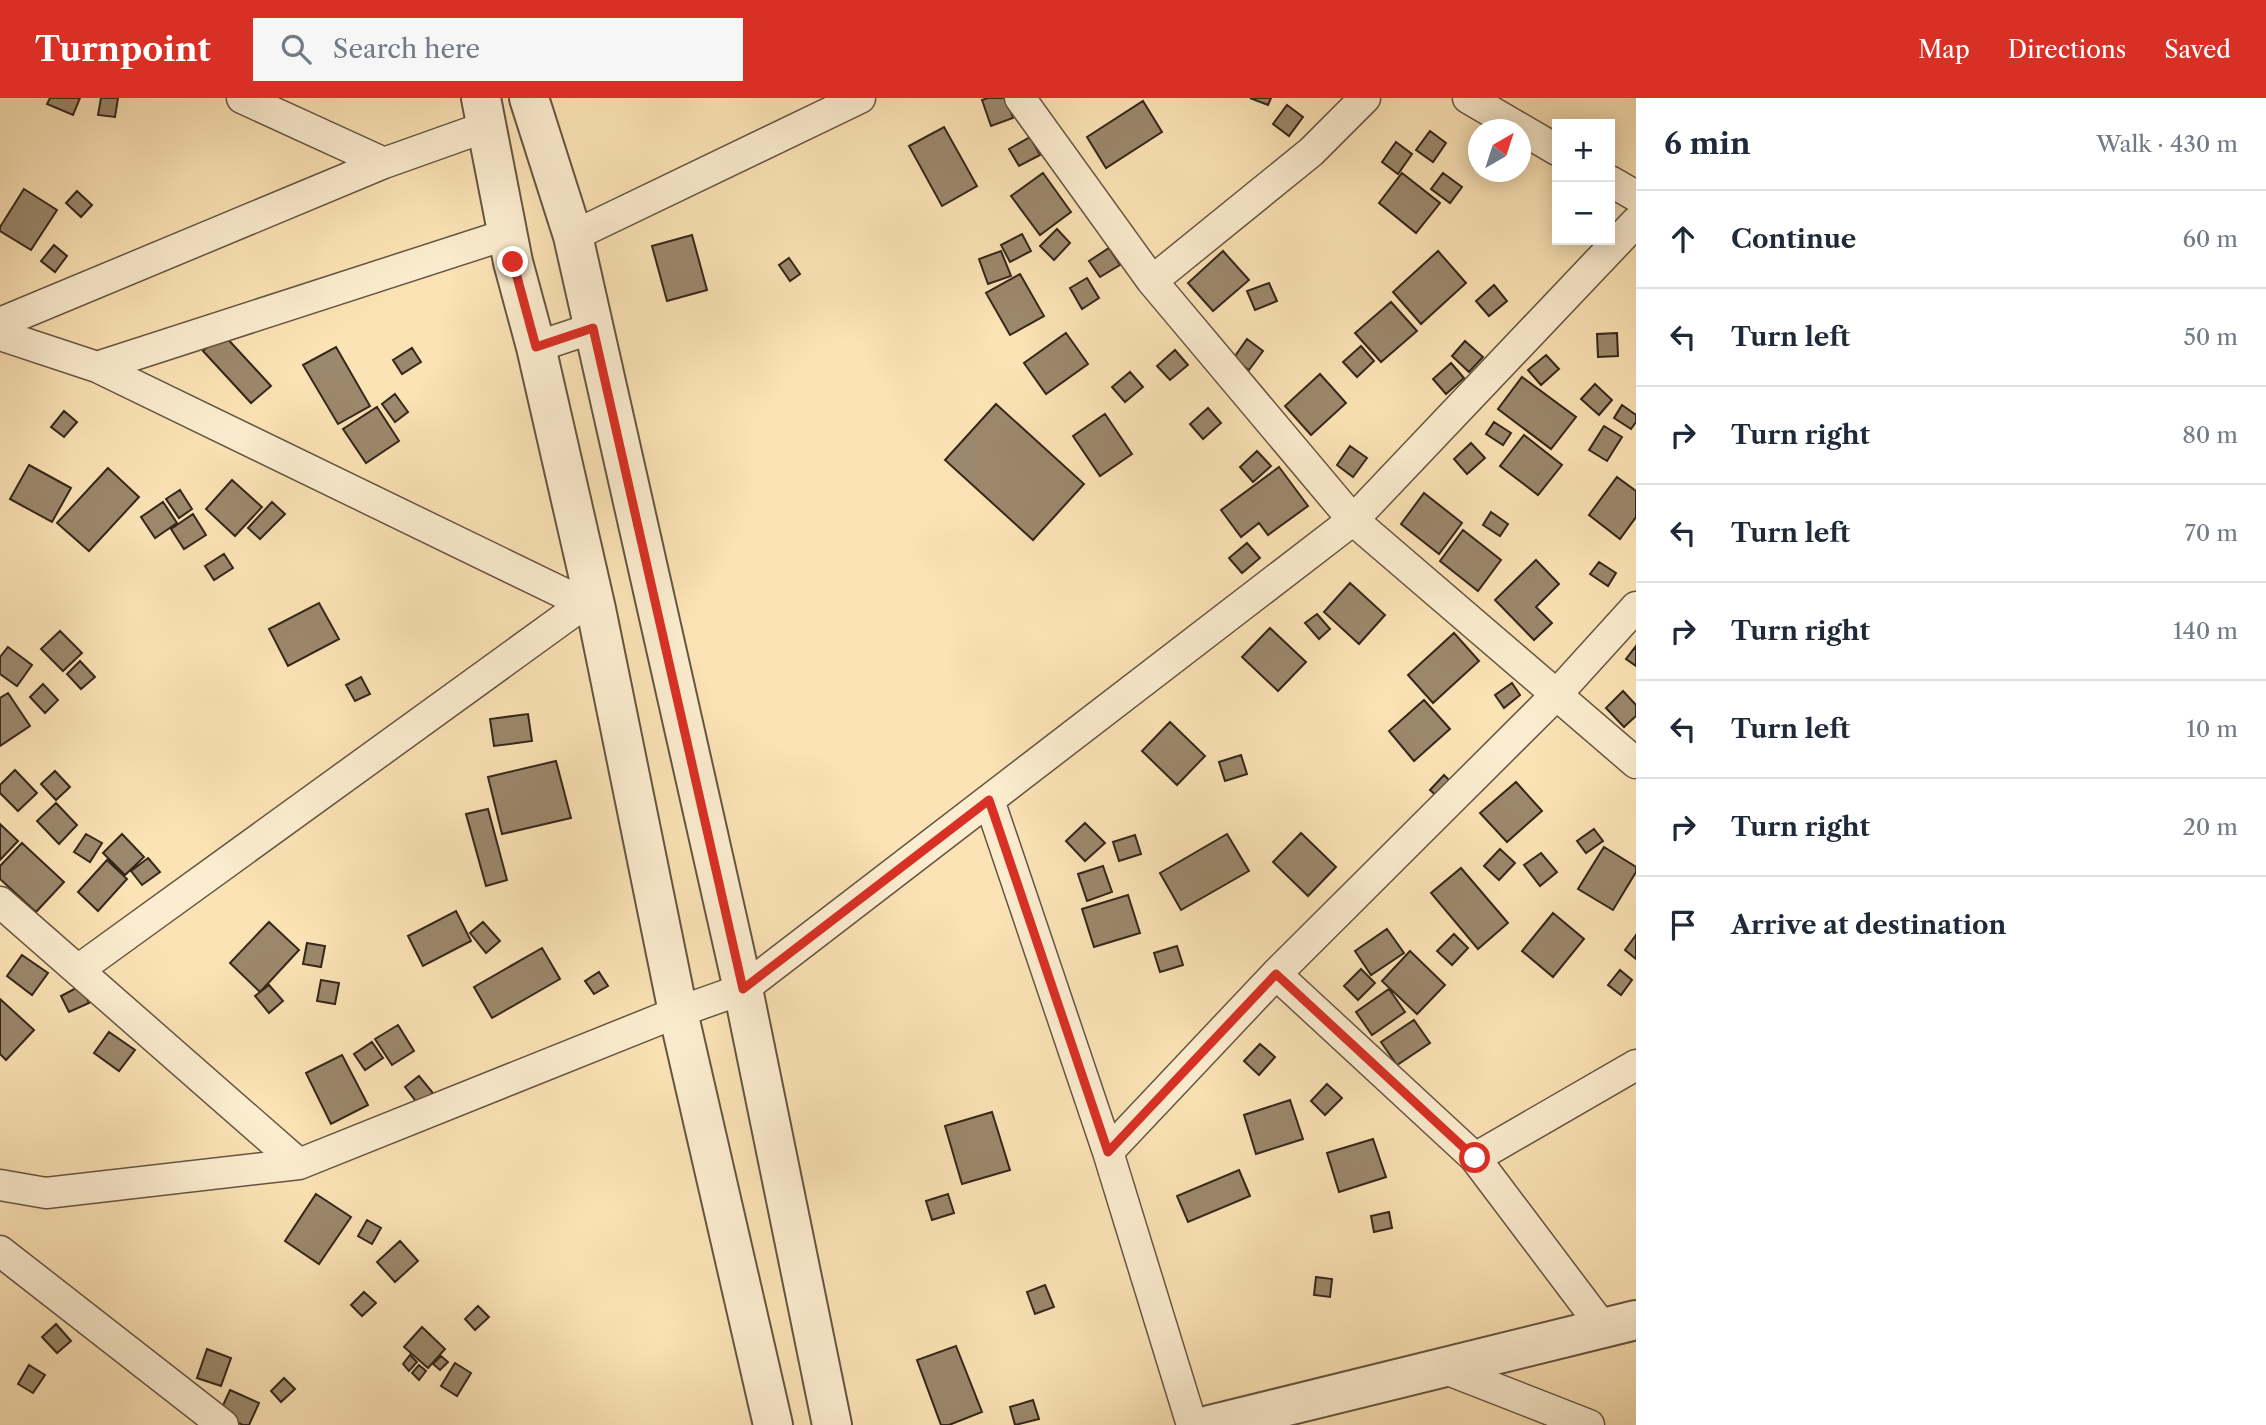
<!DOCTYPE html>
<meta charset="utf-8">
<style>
:root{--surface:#fff;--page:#f6f6f7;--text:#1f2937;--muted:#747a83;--line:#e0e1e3;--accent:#d93025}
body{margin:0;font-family:"Libre Caslon Text",serif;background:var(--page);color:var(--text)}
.controls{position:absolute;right:21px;top:21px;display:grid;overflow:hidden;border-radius:0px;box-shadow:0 4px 18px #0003}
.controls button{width:63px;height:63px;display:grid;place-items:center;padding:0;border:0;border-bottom:2px solid var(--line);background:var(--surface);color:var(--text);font:35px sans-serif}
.compass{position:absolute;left:1468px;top:21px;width:63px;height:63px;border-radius:50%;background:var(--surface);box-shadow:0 4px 18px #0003;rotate:39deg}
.stop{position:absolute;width:21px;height:21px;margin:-16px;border:5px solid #d93025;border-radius:50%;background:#fff}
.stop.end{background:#d93025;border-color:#fff;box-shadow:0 2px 7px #0008}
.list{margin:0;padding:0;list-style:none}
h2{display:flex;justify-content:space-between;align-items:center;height:91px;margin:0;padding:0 28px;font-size:30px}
h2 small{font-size:23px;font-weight:400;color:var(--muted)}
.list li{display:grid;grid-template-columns:46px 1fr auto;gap:21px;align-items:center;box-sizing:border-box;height:98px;padding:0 28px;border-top:2px solid var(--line)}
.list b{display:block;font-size:26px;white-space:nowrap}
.list em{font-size:23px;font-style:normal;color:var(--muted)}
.icon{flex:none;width:38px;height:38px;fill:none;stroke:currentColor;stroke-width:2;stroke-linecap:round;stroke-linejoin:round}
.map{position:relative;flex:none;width:1636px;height:1327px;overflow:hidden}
header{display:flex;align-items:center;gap:42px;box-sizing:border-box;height:98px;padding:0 35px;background:var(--accent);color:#fff}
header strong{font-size:33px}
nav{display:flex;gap:38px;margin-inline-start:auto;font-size:24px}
.search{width:490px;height:63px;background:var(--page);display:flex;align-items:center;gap:18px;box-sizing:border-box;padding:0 24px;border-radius:0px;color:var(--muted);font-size:26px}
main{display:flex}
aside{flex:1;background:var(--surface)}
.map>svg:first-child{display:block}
</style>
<header>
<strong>Turnpoint</strong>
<div class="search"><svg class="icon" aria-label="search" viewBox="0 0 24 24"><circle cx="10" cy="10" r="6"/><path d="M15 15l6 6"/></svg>Search here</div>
<nav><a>Map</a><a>Directions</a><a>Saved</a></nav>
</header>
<main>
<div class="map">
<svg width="1636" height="1327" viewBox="0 0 1636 1327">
<rect width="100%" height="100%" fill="#fbe3b6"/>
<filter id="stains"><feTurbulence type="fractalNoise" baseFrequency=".00286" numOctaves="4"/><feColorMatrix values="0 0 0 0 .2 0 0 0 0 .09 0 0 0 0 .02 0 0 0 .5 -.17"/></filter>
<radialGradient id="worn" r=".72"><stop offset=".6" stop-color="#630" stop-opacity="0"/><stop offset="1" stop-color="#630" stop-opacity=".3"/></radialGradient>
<path fill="#9c886c" stroke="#35261b" stroke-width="2" d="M50,0H80L73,17L47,6Z
M101,0H118L115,19L98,17Z
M988,0H1006L1013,20L991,28L982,2Z
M1250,0H1271L1268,7Z
M1143,3L1162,34L1106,70L1087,39Z
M1287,7L1303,19L1289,38L1273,26Z
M944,29L977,88L942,108L909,48Z
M1430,33L1446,45L1433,64L1416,52Z
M1030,39L1040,57L1019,68L1009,51Z
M1396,44L1412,56L1398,76L1382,64Z
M1043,75L1071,114L1040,137L1011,98Z
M1402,75L1440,105L1416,135L1379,105Z
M1443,75L1462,89L1450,105L1431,91Z
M24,91L57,112L31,152L0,133V129Z
M77,93L92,107L81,119L66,105Z
M1057,131L1070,145L1054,162L1040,148Z
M1022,136L1031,153L1010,164L1001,147Z
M692,137L707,192L667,203L652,148Z
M54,147L67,158L55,174L41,163Z
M1109,150L1120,167L1100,179L1089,163Z
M1001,153L1011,178L988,186L979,161Z
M1223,153L1249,182L1213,213L1188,185Z
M1438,153L1466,185L1421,226L1393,194Z
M789,160L800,176L790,183L779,167Z
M1020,176L1044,218L1010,237L986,195Z
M1087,180L1099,200L1082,211L1070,190Z
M1269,185L1277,203L1255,212L1247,193Z
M1494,187L1507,203L1489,218L1476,203Z
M1391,204L1417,233L1381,264L1355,235Z
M1066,235L1088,266L1046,296L1024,265Z
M1617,235L1618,258L1598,259L1597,236Z
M223,236L271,288L251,305L203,253Z
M1247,241L1263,253L1249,272L1233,261Z
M1465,243L1483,259L1469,274L1452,258Z
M1361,248L1374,263L1357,279L1343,264Z
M336,249L370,308L338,326L303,267Z
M412,250L421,264L402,276L393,262Z
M1175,252L1188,267L1170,282L1157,268Z
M1546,257L1559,271L1541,287L1528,272Z
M1451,265L1464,280L1446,296L1433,281Z
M1130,274L1143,289L1125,304L1112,289Z
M1320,276L1346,305L1311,337L1285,308Z
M1522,279L1576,319L1551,351L1498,311Z
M1595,286L1612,302L1599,317L1581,301Z
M395,296L408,314L395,324L382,306Z
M996,306L1084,386L1033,442L945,362Z
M1622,307L1636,317V324L1631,331L1614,320Z
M377,309L399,343L366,365L343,331Z
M1208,310L1221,325L1203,341L1190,326Z
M64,313L77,324L64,339L51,329Z
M1105,316L1132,356L1100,378L1073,338Z
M1494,324L1511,335L1503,347L1486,336Z
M1604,328L1622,339L1607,363L1589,352Z
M1524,337L1562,367L1538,397L1500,368Z
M1471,345L1485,360L1467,376L1454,361Z
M1350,348L1367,360L1353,379L1337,367Z
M1257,353L1271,368L1253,384L1240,369Z
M29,367L71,390L52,424L10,401Z
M1279,369L1308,408L1268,437L1259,425L1241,439L1221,412Z
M108,370L139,399L89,453L57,425Z
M1617,379L1636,393V419L1620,441L1589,417Z
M232,382L262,409L235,438L206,411Z
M180,392L192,411L179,420L166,401Z
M1424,395L1462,425L1439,456L1401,426Z
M163,404L177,425L155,440L141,419Z
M272,404L285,416L260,441L248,430Z
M1491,414L1508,426L1500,438L1483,427Z
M193,416L206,437L184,451L171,431Z
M1463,432L1501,462L1478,493L1440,463Z
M1247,445L1260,460L1242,475L1229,460Z
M224,456L233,470L214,482L205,468Z
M1536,462L1559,486L1536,509L1552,525L1534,542L1495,502Z
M1599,464L1616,475L1608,488L1590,476Z
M1350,485L1385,517L1359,546L1324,514Z
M319,505L339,541L288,568L269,531Z
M1317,516L1330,531L1319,541L1305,525Z
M1270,530L1306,564L1278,593L1242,559Z
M60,533L82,555L63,573L41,551Z
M1454,535L1479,563L1433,605L1408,577Z
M1636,548V568L1626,561Z
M8,549L32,567L17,588L0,576V559Z
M80,563L95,579L81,591L67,576Z
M361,579L370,596L355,603L346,587Z
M1512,585L1520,597L1504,610L1495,597Z
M43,586L58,602L45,615L30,599Z
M1623,593L1636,607V618L1624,629L1606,610Z
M8,595L30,628L0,648V600Z
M1424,602L1450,631L1414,663L1389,633Z
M528,616L532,643L494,648L490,621Z
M1170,624L1205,658L1177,687L1142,653Z
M1241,657L1247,676L1225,683L1219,664Z
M556,663L571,720L502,736L488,679Z
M15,672L37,695L18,713L0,695V687Z
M55,673L70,689L56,702L41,686Z
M1444,677L1454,687L1441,702L1430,692Z
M1516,684L1542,713L1507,744L1480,715Z
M56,705L77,727L59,746L37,723Z
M488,711L507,782L486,788L466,716Z
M1085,725L1105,745L1085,763L1066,743Z
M0,726L18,743L0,762Z
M1594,731L1603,743L1586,755L1577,743Z
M1301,735L1336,769L1308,798L1273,764Z
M86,736L102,745L90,764L74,754Z
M122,736L144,759L125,777L103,755Z
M1227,736L1249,773L1181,812L1160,775Z
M1135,737L1141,756L1119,763L1113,744Z
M22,745L64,784L36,814L0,781V768Z
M1604,749L1636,769V774L1613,812L1578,791Z
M1500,751L1515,765L1499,782L1484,768Z
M1541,755L1557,774L1540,788L1524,767Z
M148,760L160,774L142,787L131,773Z
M107,762L127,781L98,813L78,794Z
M1103,768L1112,794L1087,803L1078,776Z
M1461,770L1508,825L1478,851L1431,795Z
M1128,797L1140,835L1094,849L1082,811Z
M456,813L471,843L423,868L408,838Z
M1553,815L1584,841L1553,879L1522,853Z
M269,824L299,852L260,894L230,865Z
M483,824L500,843L486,855L470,835Z
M1387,831L1404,855L1371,877L1355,853Z
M1454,836L1468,850L1452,867L1437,853Z
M1636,837V861L1625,852Z
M307,845L325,848L321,869L303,866Z
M1177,848L1183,867L1160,874L1154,855Z
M542,850L560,881L492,920L474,889Z
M1410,853L1445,887L1417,916L1382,883Z
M22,857L48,875L32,897L7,878Z
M1361,871L1375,885L1358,902L1344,888Z
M1620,872L1632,882L1621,897L1608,887Z
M599,874L608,888L594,896L585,883Z
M321,882L339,885L335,906L317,903Z
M269,887L283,903L269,915L255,898Z
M80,888L89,905L69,914L61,898Z
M1389,891L1405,914L1372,937L1356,914Z
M0,901L34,932L6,962L0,956Z
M1414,922L1430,945L1397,967L1381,944Z
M398,927L414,953L392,967L375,941Z
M109,934L135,952L119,973L94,955Z
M372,944L383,960L365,972L354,956Z
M1260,946L1275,959L1259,977L1244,963Z
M342,957L368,1007L331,1026L306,975Z
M419,978L433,995L418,1006L405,989Z
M1327,986L1342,1000L1325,1017L1311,1003Z
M1290,1002L1303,1041L1256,1056L1244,1017Z
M992,1014L1010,1072L962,1086L945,1028Z
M1373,1041L1386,1079L1339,1094L1327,1055Z
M1239,1072L1250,1098L1188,1124L1177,1098Z
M316,1096L351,1119L319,1166L285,1143Z
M948,1096L954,1115L932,1122L926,1103Z
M1389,1114L1392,1130L1374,1134L1371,1118Z
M367,1122L381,1130L372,1146L358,1138Z
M400,1143L418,1163L395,1184L377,1164Z
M1316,1179L1332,1181L1330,1199L1314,1197Z
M1045,1187L1054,1209L1035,1216L1027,1194Z
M364,1194L376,1205L362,1218L351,1207Z
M478,1208L489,1219L475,1232L465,1221Z
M56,1226L71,1243L57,1255L42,1239Z
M422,1229L445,1251L428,1270L404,1249Z
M956,1248L982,1314L949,1327H941L917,1262Z
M207,1251L231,1260L221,1288L197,1280Z
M410,1257L417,1264L409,1273L403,1266Z
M441,1258L448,1264L440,1272L433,1266Z
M455,1265L471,1275L457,1298L441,1288Z
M29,1267L45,1277L33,1295L18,1286Z
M419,1267L426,1273L419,1282L412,1275Z
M284,1280L295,1291L281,1304L271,1293Z
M230,1292L259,1305L249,1327H243L219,1316Z
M1033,1302L1039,1321L1015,1327L1010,1309Z"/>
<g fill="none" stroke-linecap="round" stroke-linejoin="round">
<g stroke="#665542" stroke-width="33">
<path id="minor" d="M242,0L384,65L488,28
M1020,0L1152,183L1353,422L1636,665
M1468,0L1557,52
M1610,83L1636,98
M573,138L860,0
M1152,183L1311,54L1365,0
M0,225L384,65
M0,237L97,269L596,511
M536,249L593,230
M97,269L508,136
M989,702L1108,1054L1192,1327
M0,804L299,1066
M78,872L585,505
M1276,876L1475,1060L1604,1231
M1108,1054L1276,876L1557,596L1636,509
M1475,1060L1636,967
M0,1087L46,1095L299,1066L678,914L743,891L1353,422L1636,124
M0,1153L223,1327
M1443,1270L1589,1327"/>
</g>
<g stroke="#665542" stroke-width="42">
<path id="tertiary" d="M481,0L513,164L536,249L596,511L678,914L773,1327
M529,0L573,138L743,891L832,1327
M1210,1327L1636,1222"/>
</g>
<use href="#minor" stroke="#fcedd0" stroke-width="30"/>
<use href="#tertiary" stroke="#fcedd0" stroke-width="38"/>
</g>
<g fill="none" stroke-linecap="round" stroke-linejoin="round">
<path stroke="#d93025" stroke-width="9" d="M513,164L536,249L593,230L743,891L989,702L1108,1054L1276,876L1475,1060"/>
</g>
<rect width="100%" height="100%" filter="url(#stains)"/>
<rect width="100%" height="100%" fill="url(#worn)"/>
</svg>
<div class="controls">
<button>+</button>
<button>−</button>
</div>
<svg class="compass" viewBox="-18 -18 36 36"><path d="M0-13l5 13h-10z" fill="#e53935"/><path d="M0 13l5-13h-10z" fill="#747a83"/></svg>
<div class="stop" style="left:1475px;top:1060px"></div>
<div class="stop end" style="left:513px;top:164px"></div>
</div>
<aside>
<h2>6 min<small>Walk · 430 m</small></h2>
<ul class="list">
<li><svg class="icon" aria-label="ahead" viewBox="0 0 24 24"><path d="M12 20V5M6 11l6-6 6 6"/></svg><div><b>Continue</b></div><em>60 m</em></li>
<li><svg class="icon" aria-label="left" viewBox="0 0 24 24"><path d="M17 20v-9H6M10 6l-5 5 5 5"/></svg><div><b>Turn left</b></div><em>50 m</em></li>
<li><svg class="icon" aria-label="right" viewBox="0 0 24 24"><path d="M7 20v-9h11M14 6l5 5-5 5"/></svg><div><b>Turn right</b></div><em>80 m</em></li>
<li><svg class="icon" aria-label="left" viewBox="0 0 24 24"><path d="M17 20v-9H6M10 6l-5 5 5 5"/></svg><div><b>Turn left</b></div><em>70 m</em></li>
<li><svg class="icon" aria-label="right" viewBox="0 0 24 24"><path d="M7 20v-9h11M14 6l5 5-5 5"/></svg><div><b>Turn right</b></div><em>140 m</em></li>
<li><svg class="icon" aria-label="left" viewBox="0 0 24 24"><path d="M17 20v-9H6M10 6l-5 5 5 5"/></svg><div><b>Turn left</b></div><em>10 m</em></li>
<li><svg class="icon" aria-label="right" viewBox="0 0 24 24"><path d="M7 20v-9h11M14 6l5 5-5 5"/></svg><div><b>Turn right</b></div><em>20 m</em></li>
<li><svg class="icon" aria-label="arrive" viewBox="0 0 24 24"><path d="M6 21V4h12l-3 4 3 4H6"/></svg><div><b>Arrive at destination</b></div></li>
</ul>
</aside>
</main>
